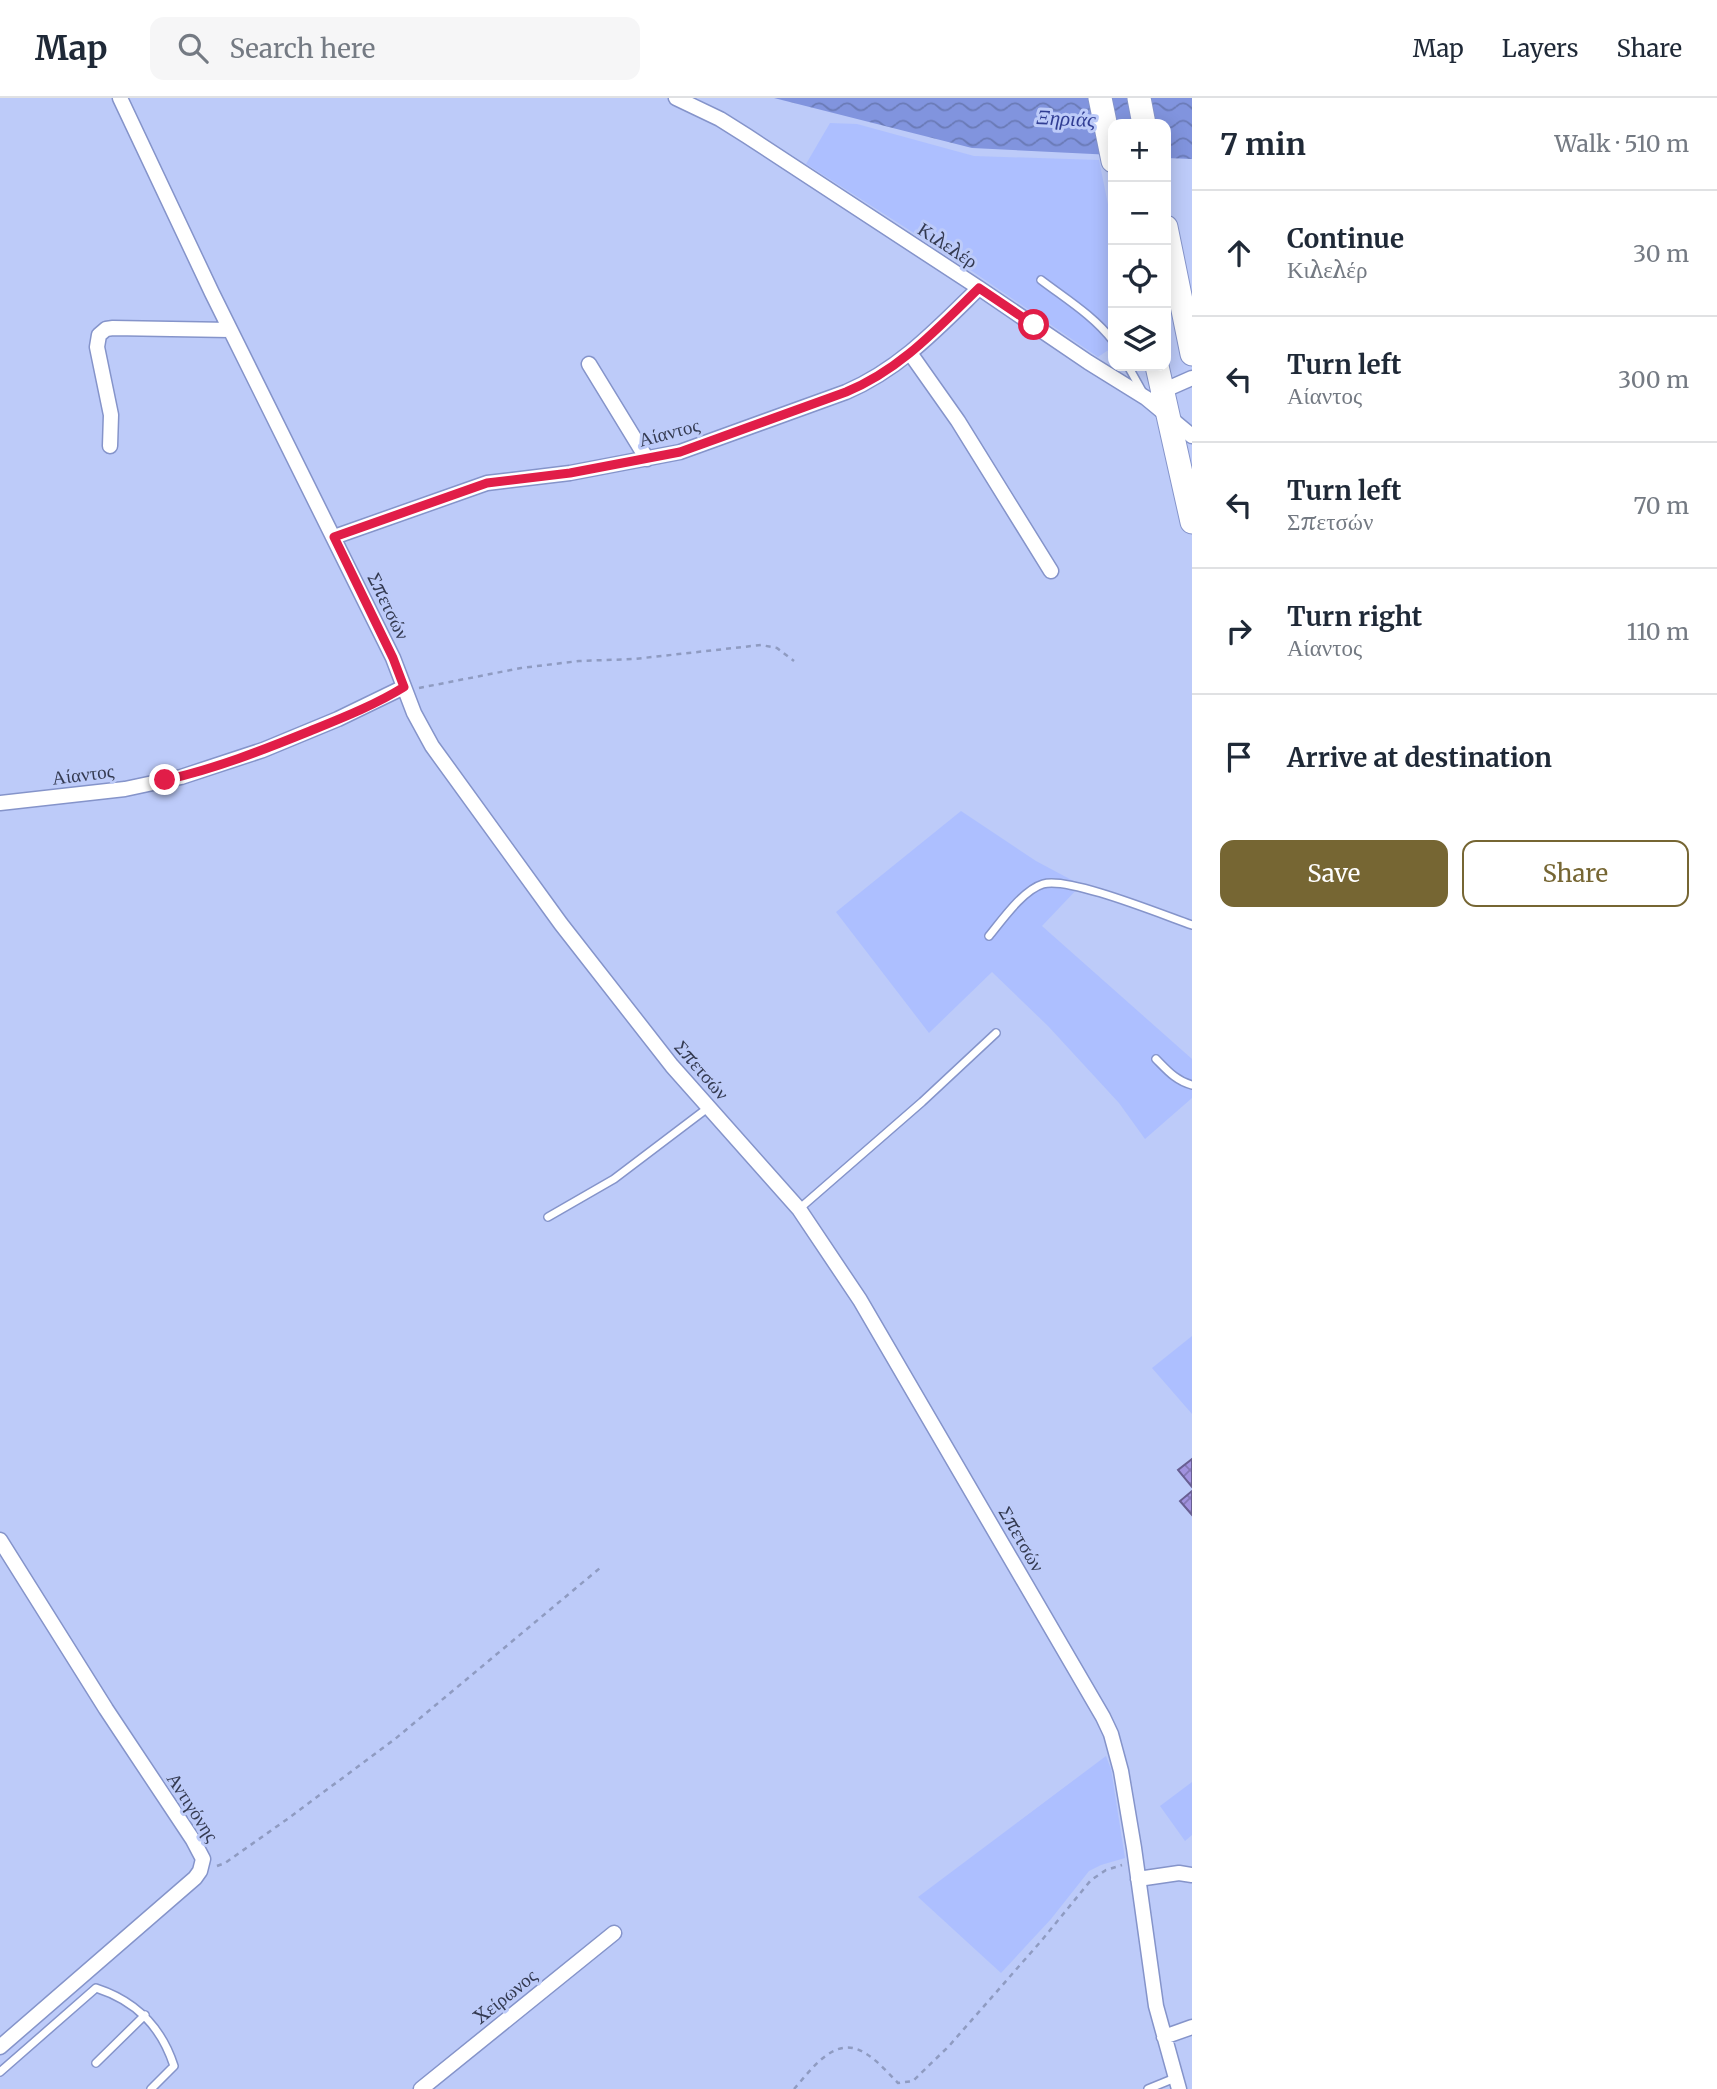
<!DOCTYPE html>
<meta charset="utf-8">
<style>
:root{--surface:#fff;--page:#f6f6f7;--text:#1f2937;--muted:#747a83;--line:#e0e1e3;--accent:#766633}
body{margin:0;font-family:Merriweather,serif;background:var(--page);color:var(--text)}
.controls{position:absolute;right:21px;top:21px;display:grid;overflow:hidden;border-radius:14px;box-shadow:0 4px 18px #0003}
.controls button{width:63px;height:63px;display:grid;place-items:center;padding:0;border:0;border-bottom:2px solid var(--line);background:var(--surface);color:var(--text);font:35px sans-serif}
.stop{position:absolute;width:21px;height:21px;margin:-16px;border:5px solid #e11d48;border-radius:50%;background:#fff}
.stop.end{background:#e11d48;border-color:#fff;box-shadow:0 2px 7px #0008}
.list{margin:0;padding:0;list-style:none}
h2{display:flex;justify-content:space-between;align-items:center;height:91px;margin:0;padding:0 28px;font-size:30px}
h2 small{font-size:23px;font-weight:400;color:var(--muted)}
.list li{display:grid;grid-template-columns:46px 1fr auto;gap:21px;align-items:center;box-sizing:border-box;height:126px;padding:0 28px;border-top:2px solid var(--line)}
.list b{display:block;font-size:26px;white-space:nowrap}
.list p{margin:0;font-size:23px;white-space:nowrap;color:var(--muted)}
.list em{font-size:23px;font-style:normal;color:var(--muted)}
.actions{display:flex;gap:14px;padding:21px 28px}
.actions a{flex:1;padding:16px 0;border:2px solid var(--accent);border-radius:14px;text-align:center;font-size:24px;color:var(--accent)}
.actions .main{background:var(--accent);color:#fff}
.icon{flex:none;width:38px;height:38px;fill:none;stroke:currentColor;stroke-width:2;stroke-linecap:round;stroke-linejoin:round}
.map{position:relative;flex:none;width:1192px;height:1991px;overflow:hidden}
header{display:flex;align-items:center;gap:42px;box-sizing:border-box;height:98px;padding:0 35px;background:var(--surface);border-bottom:2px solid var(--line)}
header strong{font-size:33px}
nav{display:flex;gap:38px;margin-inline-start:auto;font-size:24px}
.search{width:490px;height:63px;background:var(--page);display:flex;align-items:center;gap:18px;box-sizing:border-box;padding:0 24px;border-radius:14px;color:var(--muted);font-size:26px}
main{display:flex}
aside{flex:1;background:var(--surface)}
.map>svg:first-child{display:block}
</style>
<header>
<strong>Map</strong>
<div class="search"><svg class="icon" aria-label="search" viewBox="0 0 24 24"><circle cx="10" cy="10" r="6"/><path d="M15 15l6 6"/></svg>Search here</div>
<nav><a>Map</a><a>Layers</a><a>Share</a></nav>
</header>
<main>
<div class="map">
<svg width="1192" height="1991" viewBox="0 0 1192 1991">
<defs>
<pattern id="water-waves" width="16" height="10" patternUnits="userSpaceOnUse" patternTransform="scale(1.75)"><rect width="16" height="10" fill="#8194de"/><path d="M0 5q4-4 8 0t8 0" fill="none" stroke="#6a7ab6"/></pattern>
<pattern id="building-cross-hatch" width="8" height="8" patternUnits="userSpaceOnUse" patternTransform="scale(1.75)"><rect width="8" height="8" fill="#a192df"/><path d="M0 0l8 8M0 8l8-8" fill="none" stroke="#8478b7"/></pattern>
<filter id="shadow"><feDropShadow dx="8" dy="4.5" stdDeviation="0" flood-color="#0004"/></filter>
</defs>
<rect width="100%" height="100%" fill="#bdcbf9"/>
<path fill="#adbfff" d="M830,25L857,26L974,58L1099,62L1113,131V249L1098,259L953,160L806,66Z
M961,713L1036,763L1081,787L1042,828L1192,961V1000L1145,1041L1119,1005L1048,928L992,874L929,935L836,814Z
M1192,1238V1316L1152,1270Z
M1106,1658L1111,1671L1125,1760L1101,1767L1089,1773L1051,1821L1001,1875L918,1799Z
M1192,1684V1737L1185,1743L1160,1708Z"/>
<path fill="url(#water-waves)" d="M774,0H1192V61L1166,60V26H1113V57L972,50Z"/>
<path fill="url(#building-cross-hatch)" stroke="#685e92" stroke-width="2" filter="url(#shadow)" d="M1192,1361V1389L1178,1372Z
M1192,1393V1417L1180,1403Z"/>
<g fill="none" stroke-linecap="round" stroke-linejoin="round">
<g stroke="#8594ca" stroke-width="10">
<path id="lane" d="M1041,182C1066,201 1094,218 1113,243
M1128,268L1142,293
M989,838C1002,822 1023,792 1043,786C1068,778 1163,817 1192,827
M1156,961C1167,972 1176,983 1192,987
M799,1111L922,1004L996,935
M548,1119L614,1081L709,1009
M96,1965L145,1917
M0,1974L96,1890C136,1903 161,1928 174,1968L151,1991
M1148,1991L1175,1980"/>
</g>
<g stroke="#8594ca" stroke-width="17">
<path id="street" d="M120,0L212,195L393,560L414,615L432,648L561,826L672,968L799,1111L860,1202L1103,1619L1111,1636L1121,1673L1134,1750L1156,1908L1179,1991
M676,0L720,21L747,38L979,190L1088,264L1146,300L1192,338
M910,255L958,323L1051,473
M589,266L647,361
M1158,295L1192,280
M110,348L111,317L97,249L99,237L106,231L113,230L230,232
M334,439L487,385L570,375L680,354L846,294C900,271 938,230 979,190
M0,705L125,691L181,679L263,652L338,621L404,589
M0,1442L106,1611L193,1742L203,1761L200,1773L195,1780L0,1949
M1138,1781L1179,1775L1192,1777
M1164,1939L1192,1929
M421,1991L614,1835"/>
</g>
<g stroke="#8594ca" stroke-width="25">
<path id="primary" d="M1100,0L1113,63
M1139,0L1144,26
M1166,129L1192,256
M1157,268L1192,424"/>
</g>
<path stroke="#8f9bc1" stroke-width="2.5" stroke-dasharray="5 5" stroke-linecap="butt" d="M419,590L521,570L579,563L634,561L761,547L777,550L794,563
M217,1768L225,1765L286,1722L395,1641L600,1470
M794,1991C812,1971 835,1936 865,1955C878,1963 888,1975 898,1985L913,1983L949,1948L1042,1842L1091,1782L1106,1772L1122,1767"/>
<use href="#lane" stroke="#fff" stroke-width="7"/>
<use href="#street" stroke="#fff" stroke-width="14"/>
<use href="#primary" stroke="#fff" stroke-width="23"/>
</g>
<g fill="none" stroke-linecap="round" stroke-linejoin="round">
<path stroke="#e11d48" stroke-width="9" d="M165,682C215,671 263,652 310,633C342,620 375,607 404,589L393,560L334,439L487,385L570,375L680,354L846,294C900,272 938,230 979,190L1034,227"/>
</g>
<g text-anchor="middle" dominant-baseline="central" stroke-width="6" stroke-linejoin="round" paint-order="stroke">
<g font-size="19" fill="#343a51" stroke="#bdcbf9">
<text transform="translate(948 147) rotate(33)">Κιλελέρ</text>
<text transform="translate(669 334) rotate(-15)">Αίαντος</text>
<text transform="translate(389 508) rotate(64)">Σπετσών</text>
<text transform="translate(83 676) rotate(-7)">Αίαντος</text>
<text transform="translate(702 972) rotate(49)">Σπετσών</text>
<text transform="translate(1022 1441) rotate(60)">Σπετσών</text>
<text transform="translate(193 1709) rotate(57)">Αντιγόνης</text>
<text transform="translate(505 1898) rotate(-39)">Χείρωνος</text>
</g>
<g font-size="21" font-style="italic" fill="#303d93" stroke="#bdcbf9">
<text transform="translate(1066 20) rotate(3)">Ξηριάς</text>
</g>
</g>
</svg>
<div class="controls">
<button>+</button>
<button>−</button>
<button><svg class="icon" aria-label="locate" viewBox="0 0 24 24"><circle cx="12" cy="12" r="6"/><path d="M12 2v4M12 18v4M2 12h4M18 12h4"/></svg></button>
<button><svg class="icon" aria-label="layers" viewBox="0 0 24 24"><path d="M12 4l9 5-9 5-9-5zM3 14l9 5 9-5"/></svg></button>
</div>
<div class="stop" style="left:1034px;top:227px"></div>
<div class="stop end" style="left:165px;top:682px"></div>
</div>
<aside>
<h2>7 min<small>Walk · 510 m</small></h2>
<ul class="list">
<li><svg class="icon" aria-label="ahead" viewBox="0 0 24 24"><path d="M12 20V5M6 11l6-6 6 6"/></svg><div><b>Continue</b><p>Κιλελέρ</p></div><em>30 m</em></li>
<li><svg class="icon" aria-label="left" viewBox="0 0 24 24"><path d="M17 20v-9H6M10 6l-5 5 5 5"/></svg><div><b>Turn left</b><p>Αίαντος</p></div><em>300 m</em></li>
<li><svg class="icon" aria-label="left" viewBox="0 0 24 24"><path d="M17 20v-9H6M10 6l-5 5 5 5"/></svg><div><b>Turn left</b><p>Σπετσών</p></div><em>70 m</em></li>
<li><svg class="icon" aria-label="right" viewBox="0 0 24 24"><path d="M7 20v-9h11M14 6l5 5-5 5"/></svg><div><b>Turn right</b><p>Αίαντος</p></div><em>110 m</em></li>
<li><svg class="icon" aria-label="arrive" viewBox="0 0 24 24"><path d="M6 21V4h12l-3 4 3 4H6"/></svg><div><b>Arrive at destination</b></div></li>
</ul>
<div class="actions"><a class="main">Save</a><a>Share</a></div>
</aside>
</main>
